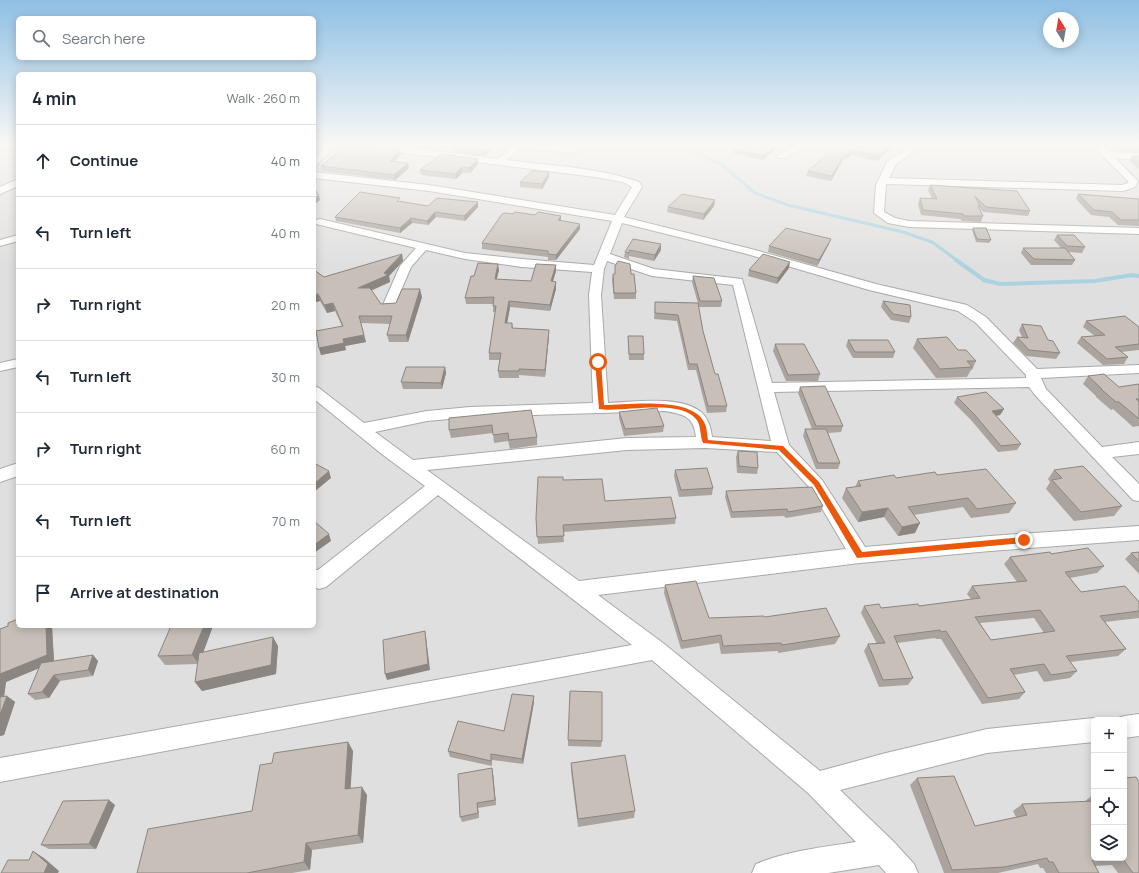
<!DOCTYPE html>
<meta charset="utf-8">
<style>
:root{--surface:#fff;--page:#f6f6f7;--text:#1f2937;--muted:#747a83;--line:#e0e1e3}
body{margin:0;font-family:Manrope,sans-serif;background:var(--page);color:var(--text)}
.controls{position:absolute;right:12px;bottom:12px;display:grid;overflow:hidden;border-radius:6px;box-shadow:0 2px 10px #0003}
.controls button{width:36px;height:36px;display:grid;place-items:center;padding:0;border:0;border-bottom:1px solid var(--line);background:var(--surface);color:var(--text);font:20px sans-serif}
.compass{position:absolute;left:1043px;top:12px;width:36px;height:36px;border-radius:50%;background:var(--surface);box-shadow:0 2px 10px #0003;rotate:349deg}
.stop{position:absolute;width:12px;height:12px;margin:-9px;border:3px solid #ea580c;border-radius:50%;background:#fff}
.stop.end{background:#ea580c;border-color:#fff;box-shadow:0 1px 4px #0008}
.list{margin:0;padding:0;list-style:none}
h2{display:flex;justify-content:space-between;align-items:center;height:52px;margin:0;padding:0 16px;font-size:17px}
h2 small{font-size:13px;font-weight:400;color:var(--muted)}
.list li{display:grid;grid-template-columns:26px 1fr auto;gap:12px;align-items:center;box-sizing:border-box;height:72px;padding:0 16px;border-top:1px solid var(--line)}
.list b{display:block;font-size:15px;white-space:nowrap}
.list em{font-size:13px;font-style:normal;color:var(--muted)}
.icon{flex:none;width:22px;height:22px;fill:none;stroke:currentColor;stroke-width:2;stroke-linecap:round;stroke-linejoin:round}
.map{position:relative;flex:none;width:1139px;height:873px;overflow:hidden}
.search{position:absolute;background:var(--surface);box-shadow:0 2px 10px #0003;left:16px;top:16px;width:300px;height:44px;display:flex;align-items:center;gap:10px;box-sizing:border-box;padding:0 14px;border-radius:6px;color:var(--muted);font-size:15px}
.panel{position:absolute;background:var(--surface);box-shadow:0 2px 10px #0003;left:16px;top:72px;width:300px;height:556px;border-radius:6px}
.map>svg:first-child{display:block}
</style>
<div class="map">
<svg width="1139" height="873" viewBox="0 0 1139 873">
<rect width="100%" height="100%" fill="#f2efe9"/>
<path fill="#e0dfdf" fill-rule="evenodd" d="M0,146H18V626H314V146H1139V873H0ZM1094,720H1124V858H1094Z"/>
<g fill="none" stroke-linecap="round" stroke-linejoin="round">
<path stroke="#aad3df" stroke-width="3" d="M680,146L721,164L755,193L788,205L903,232L932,242L958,261"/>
<path stroke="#aad3df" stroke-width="4" d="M956,260L984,280L1000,284L1095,281L1132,275L1139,276"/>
<g stroke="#a9a9a9" stroke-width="2">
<path id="street" d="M326,146H335L317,165L314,166V158Z
M336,146H397L498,159L512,146H521L507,160C551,166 598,167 639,182L642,187L624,217L755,250L876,284L967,305L986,317L1037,369L1139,365V373L1041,378L1046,389L1102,447L1139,442V454L1112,457L1139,484V501L1133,500L1035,395L1029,387L774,392L789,445L822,480L865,547L990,536L1139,526V540L990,551L860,563L598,595L663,643L820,771L886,753L987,729L1094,718L1098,720H1094V742L987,753L840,790L894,842L914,864L918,873H886L879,865L828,873H752L756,864C787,851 823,847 856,842L808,793L652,660L0,782V758L632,645L438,495L326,587L319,589L314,587V569L318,570L425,486L383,455L314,399V386L319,388L364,423L427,411L470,407L593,403L589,295L592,272L522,267L465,259L426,250L411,267L394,307L393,310H383L382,307L400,266L416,248L316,224L315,222L316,220L320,219L465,253L522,259L594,265L612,221L429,191L314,178V172L429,185L615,215L632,187L623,182L595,177L397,152L340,149ZM622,223L747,254L869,290L958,311L976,323L1026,375V378L772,383L742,279L654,269L610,254ZM607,261L652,276L733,285L771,441L712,437C711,428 708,418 701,412C680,395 634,402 608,403L601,295L604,269ZM665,411C683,414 694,416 696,437L627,438L413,460L375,432L427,421L470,417ZM705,448L777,452L810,488L846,549L579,581L427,470L627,450Z
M525,146C537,146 573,143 580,150L576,153L529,149Z
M795,146H805L785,158H779L777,156Z
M911,146H921L896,164L889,178L1122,185L1128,183V181L1104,157L1096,146H1104L1110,152L1139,154V160L1115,158L1138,181L1135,187L1123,191L886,184L884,212L895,218L909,221L1139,228V234L909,227L888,223L874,213L876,185L887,162Z
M18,179V186L0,194V187Z
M18,235V241L0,246V240Z
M18,359V367L0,371V363Z
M18,463V476L0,482V469Z
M1139,714V736L1124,738V720L1116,719L1124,716Z"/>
</g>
<use href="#street" fill="#fff" fill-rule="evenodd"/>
</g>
<path fill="#aba49e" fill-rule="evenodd" d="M437,146H494L485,156L454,152L453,148Z
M780,146L762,160L733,153V149Z
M836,146H893L877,161L851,155L846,159H843L831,181L806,176L808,171Z
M1111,146H1139V153L1117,151Z
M400,149L401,154L394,162L409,168L395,180L322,171L321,166Z
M1132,156H1139V169L1129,161Z
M478,164L470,173H462L456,179L421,175L420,170Z
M549,172V177L542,189L520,187V182Z
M930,185L1030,211L1028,216L983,212L979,207V208L983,216L981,222L962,221L960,219L921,215L918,204L920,198L932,199L928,190Z
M1078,194L1139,199V226L1118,225L1109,217L1091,215L1076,199Z
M715,200L714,206L703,220L667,212L668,207Z
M401,201L428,206L478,207L465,221L436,217L428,225L412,223L400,233L336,221L335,217Z
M561,220L580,229L556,260H548V257L482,249V243Z
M973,228L991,240L989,243L976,242L972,230Z
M1057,235L1085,247L1082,253L1068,252L1075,260L1072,265H1031L1021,253L1023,248H1061L1054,240Z
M633,239L661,244V250L654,261L629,256V259L624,257L625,252Z
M829,244L817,266L768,252L769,246Z
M402,254L403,261L389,276L390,282L371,291L381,304L396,303L422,297L408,342H389L387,335L390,324L361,323L366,342L345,346L346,350L321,355L319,348L342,326L335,311L327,313L320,301L316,302L314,299V270L324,277Z
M615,266L631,274L636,293V299H614L612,280L613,274H615Z
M789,268L777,284L748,276L749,270Z
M499,270L496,280L531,281L556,271L553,282H556V289L550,311L510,307L507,323H512L513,328L549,330V336L545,377L519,375V378H499L498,371L500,360H489V353L495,312H493V304H466L465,298L474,276Z
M693,276L722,301L721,307H699L692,282Z
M883,301L911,317L909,323L891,320L881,307Z
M655,302L698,303L703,331L715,374L727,406L726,412L707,413L696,370H688L677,321L654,319Z
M1086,321L1139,327V350L1121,352L1128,357L1124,364L1103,365L1077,343L1081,337L1095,336L1083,327Z
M1022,324L1060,353L1056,359L1026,356L1013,343L1017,337H1022L1019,330Z
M628,336L644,354V360H629L628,342Z
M917,339L958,350L976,361L972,370H971L967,377L936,378L913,348Z
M848,340L895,352L893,358H853L846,346Z
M775,344L820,374L818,381H786L773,351Z
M445,367L446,373L442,389H403L401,382Z
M1088,376L1119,387L1139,384V426L1133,427L1113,409L1111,410L1096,397V396L1083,384Z
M800,387L843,426L841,432L828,433L840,463L838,469H816L803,436L805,429H812L798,393Z
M957,397L1004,409L1000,415L996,416L1021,444L1017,450L998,452L971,420L954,403Z
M531,410L537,437V445L510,449L508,441L494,443L493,433L451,438L449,430Z
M619,412L664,426L663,432L624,436L619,418Z
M738,451L758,468L757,474L737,473L736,457Z
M675,470L713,488L712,495L679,497L674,476Z
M1054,470L1122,506L1114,516L1074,521L1046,489L1050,482L1048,479Z
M937,475L1016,503L1009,513L971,518L963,507L914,515L915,533L898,536L884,517L858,522L842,498L846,488L855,487L858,481Z
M563,480L605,501L676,518L675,524L563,532L564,542L538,544L536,518Z
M726,491L823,506L821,512L786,518L784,516L731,518L725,497Z
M1139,552V574L1125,559L1131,553Z
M1051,554L1104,566L1097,573L1070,578L1081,592L1139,602V618L1105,622L1126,649L1118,656L1070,662L1077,671L1070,678L1044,682L1037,671L1013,675L1025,692L1019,699L982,704L941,639H936L935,638L897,643L913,678L908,685L879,687L864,651L868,644H877L861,613L864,606L881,608L919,606L971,599L967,594L972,586L1017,582L1004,564L1010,557ZM1034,618L1044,633L991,640L980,623Z
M665,585L709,618L765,617L840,636L835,644L778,653V651L721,654L719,643L681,649L664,593Z
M52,626L54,661L93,655L98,661L93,676L60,681L49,698L35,700L28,694L39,668L6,682L4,696H7L15,702L4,735L0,736V629Z
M213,626L203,652L278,646L276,674L202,691L195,682L198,664L165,665L158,656Z
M534,696V702L523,764L492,760V766L450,757L448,751L504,731Z
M568,740L602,741L601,747L568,746Z
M348,742L353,751L350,788L367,795L363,843L312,850L310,870L292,873H137L252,811L272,763Z
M571,763L635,811L634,818L578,827L571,771Z
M492,768L496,805L478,808L479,818L462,822L460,817Z
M917,778L975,826L1016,817L1013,811L1022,804L1086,802L1085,801L1094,794V858H1124L1139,873H1118L1112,865L1095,866L1099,873H1046L1043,868H1040L1038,864L998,873H944L910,785Z
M1094,785V792L1091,787Z
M115,805L96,849H49L41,845Z"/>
<path fill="#8b8681" d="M489,146H494L485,156L484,151Z
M776,146H780L762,160L763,156Z
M890,146H893L877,161L878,156Z
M400,149L401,154L391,166L390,161Z
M852,150L851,155L846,159L847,155Z
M844,154L843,159L831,181L832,176Z
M478,159V164L470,173L469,168Z
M408,163L409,168L395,180L394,175Z
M462,167V173L456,179L455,174Z
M549,172V177L542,189V184Z
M319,195L320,200L314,205V199Z
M715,200L714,206L703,220L704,214Z
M478,202V207L465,221L464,216Z
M435,212L436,217L428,225L427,221Z
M561,216V221L558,220Z
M411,218L412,223L400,233V228Z
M580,224V229L556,260V255Z
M831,239L829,244L817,266L819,260Z
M661,244V250L654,261L655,255Z
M402,254L403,261L389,276L390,282L360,295L358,288L384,273Z
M790,262L789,268L777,284L778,278Z
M498,264L499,270L495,286V279Z
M556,265V271L551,287V281Z
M556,282V289L550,311V305Z
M420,289L422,297L408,342L406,335Z
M318,294L320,301L316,302L314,295Z
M509,301L510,307L506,330L505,323Z
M333,303L335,311L327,313L324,305Z
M549,330V336L545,377V370Z
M364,335L366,342L345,346L346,350L321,355L319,348L343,339Z
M445,367L446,373L442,389L441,383Z
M1004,409L1000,415L988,417L992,411Z
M329,471L331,478L314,492V484Z
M888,508L884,517L858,522L862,512Z
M920,523L915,533L898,536L902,527Z
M329,534L331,541L314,553V545Z
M46,626H52L54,662L6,682L3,705L0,702V674Z
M204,626H213L199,664L192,655Z
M425,631L426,637L430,670L387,680L385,674Z
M273,637L278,646L276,674L202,691L195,682Z
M93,655L98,661L93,676L88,670Z
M54,675L60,681L49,698L42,692Z
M7,696L15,702L4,735L0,736V715Z
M534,696V702L523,764L522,759Z
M348,742L353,751L350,798L345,789Z
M492,768L493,773L496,805L495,800Z
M362,787L367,795L363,843L358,835Z
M109,800L115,805L96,849L89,844Z
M477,803L478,808L479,818L478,813Z
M306,843L312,850L310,870L304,862Z
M33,851L44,858L59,871L58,873H44Z"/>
<path fill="#c7bfb8" stroke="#8b8681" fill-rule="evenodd" d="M339,146L400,149L390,161L408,163L394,175L321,166L337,153Z
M456,146H489L484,151L453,147Z
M738,146H776L763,156L733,149Z
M836,146H890L878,156L852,150L847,155L844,154L832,176L808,171Z
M1120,146H1139V148Z
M442,154L478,159L469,168L462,167L455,174L420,170Z
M1132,156H1139V162Z
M532,171L549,172L542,184L520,182Z
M930,185L1017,191L1030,211L986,207L975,196L980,206H978L983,216H964L963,214L923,210L920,198L937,199Z
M314,188L319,195L314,199Z
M360,192L400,198L397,201L428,206L437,198L478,202L464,216L435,212L427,221L411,218L400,228L335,217Z
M682,194L715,200L704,214L668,207Z
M1078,194L1139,199V220H1121L1112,212L1094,210Z
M515,212L535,215L538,212L561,216L558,220L580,224L556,255L548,254V251L482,243L502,214L505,213L513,214Z
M786,228L831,239L819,260L769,246Z
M973,228H986L991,240L977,239Z
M1057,235H1074L1085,247L1067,246Z
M633,239L661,244L655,255L629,250V253L625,252Z
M1023,248H1065L1075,260L1034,259Z
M402,254L384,273L388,275L358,288H370L381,304L396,303L402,289H420L406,335H387L392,316H359L364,335L343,339L344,343L319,348L316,331L343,326L333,303L324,305L318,294L314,295V270L324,277Z
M763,254L790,262L778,278L749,270Z
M618,261L630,264L631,274H634L636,293H614L613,274H615V266Z
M478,263L498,264L495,279L531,281L536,264L556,265L551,281L556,282L550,305L509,301L505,323H512V328L549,330L545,370L519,369V371H498L501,353H489L496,306H493L494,297L465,298L471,276H474Z
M693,276L714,278L722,301H700Z
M883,301L910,305L911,317L893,314Z
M655,302L698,303L703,331L715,374H718L727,406H708L697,364H689L678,315L655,313Z
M1125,316L1139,327V344L1115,347L1128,357L1107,359L1081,337L1105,335L1086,321Z
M1022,324L1041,326L1048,340L1053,341L1060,353L1029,350L1017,337L1028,338Z
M628,336H643L644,354H629Z
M947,337L958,350H966L976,361H967L972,367L940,369L917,339Z
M848,340H888L895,352H855Z
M775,344H804L820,374L788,375Z
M406,367H445L441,383L401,382Z
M1104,374L1119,387L1139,384V399H1136L1139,402V419L1119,402H1116L1101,389H1102L1088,376Z
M825,386L843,426H816L800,387Z
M986,392L1004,409L992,411L1021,444L1001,446L974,414L957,397Z
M657,408L664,426L625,429L619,412Z
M531,410L537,437L509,440L508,433L493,435L492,425L449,430V418Z
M805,429H826L840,463H818Z
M738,451L757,452L758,468L739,466Z
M314,463L329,471L314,484Z
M1083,466L1122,506L1081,512L1052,480L1062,478L1054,470Z
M707,468L713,488L681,490L675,470Z
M986,469L1016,503L977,509L968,498L908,507L920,523L902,527L888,508L862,512L846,488L861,486L858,481L894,475L896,478L935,472L937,475Z
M538,477H563V480L602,479L605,501L671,497L676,518L563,525L564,536L537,537L536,518Z
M812,487L823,506L788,512L787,509L732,512L726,491Z
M314,521L329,534L314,545Z
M1088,548L1104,566L1065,572L1081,592L1125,586L1139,602V611L1100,616L1126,649L1066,656L1077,671L1051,675L1044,664L1010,669L1025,692L988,698L946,631L941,632L940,630L894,636L913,678L883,680L868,644L885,643L864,606L879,604L881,608L918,604L919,606L980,598L972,586L1027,581L1010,557L1050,552L1051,554ZM1040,610L1055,631L991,640L975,617Z
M1139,552V561L1131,553Z
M696,581L709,618L764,616L765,617L826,608L840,636L782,645L781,643L723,646L721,635L682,641L665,585Z
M18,619V626H46L47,655L0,674V629L8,626V623Z
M171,626H204L192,655L158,656Z
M425,631L428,664L385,674L383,640Z
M273,637L271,665L195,682L199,653Z
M93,655L88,670L54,675L42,692L28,694L41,663Z
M570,691L602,692V741L568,740Z
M512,694L534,696L522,759L491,754V761L448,751L458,721L504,731Z
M7,696L0,715V697Z
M348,742L345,789L362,787L358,835L306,843L304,862L247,873H137L148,829L252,811L260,765L272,763L274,753Z
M625,755L635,811L578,819L571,763Z
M492,768L495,800L477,803L478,813L460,817L458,774Z
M954,776L975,826L1027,815L1022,804L1094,801V858H1124V778L1136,777L1139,782V873H1133L1123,859L1092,860L1099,873H1059L1053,862H1049L1047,858L1004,867L952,870L917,778Z
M109,800L89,844L41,845L63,801Z
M33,851L48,864L44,873H1L8,860H29Z"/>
<linearGradient id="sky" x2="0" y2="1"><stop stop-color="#8fc0e4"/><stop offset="0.54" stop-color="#f9f8f5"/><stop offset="1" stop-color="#f9f8f5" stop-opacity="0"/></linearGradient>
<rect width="1139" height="268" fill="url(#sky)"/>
<path fill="#ea580c" d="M598,360L601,362L604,405C628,405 691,396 704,422C707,427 707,434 708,440L783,446L819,482L862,552L1024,537L1028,540L1024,543L857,558L814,485L779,450L703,443C700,437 701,428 698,422C684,397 623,413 599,409L595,362Z"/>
</svg>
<div class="controls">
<button>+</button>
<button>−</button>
<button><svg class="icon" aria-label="locate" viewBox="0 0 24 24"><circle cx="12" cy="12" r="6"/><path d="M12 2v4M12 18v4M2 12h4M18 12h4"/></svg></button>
<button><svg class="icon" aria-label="layers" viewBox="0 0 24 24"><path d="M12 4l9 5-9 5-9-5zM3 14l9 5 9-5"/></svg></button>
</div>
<svg class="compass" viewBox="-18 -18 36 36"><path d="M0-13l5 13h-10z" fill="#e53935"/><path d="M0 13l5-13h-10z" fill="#747a83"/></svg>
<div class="stop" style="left:598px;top:362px"></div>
<div class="stop end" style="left:1024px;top:540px"></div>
<div class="search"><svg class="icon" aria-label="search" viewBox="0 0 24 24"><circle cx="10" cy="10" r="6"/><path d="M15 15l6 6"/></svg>Search here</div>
<section class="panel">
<h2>4 min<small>Walk · 260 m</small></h2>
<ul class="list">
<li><svg class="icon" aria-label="ahead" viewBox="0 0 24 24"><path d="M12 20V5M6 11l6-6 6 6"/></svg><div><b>Continue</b></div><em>40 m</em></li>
<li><svg class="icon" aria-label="left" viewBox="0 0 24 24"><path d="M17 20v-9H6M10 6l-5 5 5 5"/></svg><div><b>Turn left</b></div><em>40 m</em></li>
<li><svg class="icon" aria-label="right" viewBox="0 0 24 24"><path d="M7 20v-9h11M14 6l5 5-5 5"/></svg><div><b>Turn right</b></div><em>20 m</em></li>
<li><svg class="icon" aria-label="left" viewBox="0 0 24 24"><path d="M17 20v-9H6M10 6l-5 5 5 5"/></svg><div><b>Turn left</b></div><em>30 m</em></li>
<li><svg class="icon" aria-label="right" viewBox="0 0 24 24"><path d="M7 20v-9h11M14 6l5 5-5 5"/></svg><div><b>Turn right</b></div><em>60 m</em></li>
<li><svg class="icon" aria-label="left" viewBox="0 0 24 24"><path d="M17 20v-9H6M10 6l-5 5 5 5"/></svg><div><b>Turn left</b></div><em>70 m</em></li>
<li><svg class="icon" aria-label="arrive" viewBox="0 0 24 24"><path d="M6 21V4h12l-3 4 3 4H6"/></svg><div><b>Arrive at destination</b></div></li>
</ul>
</section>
</div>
